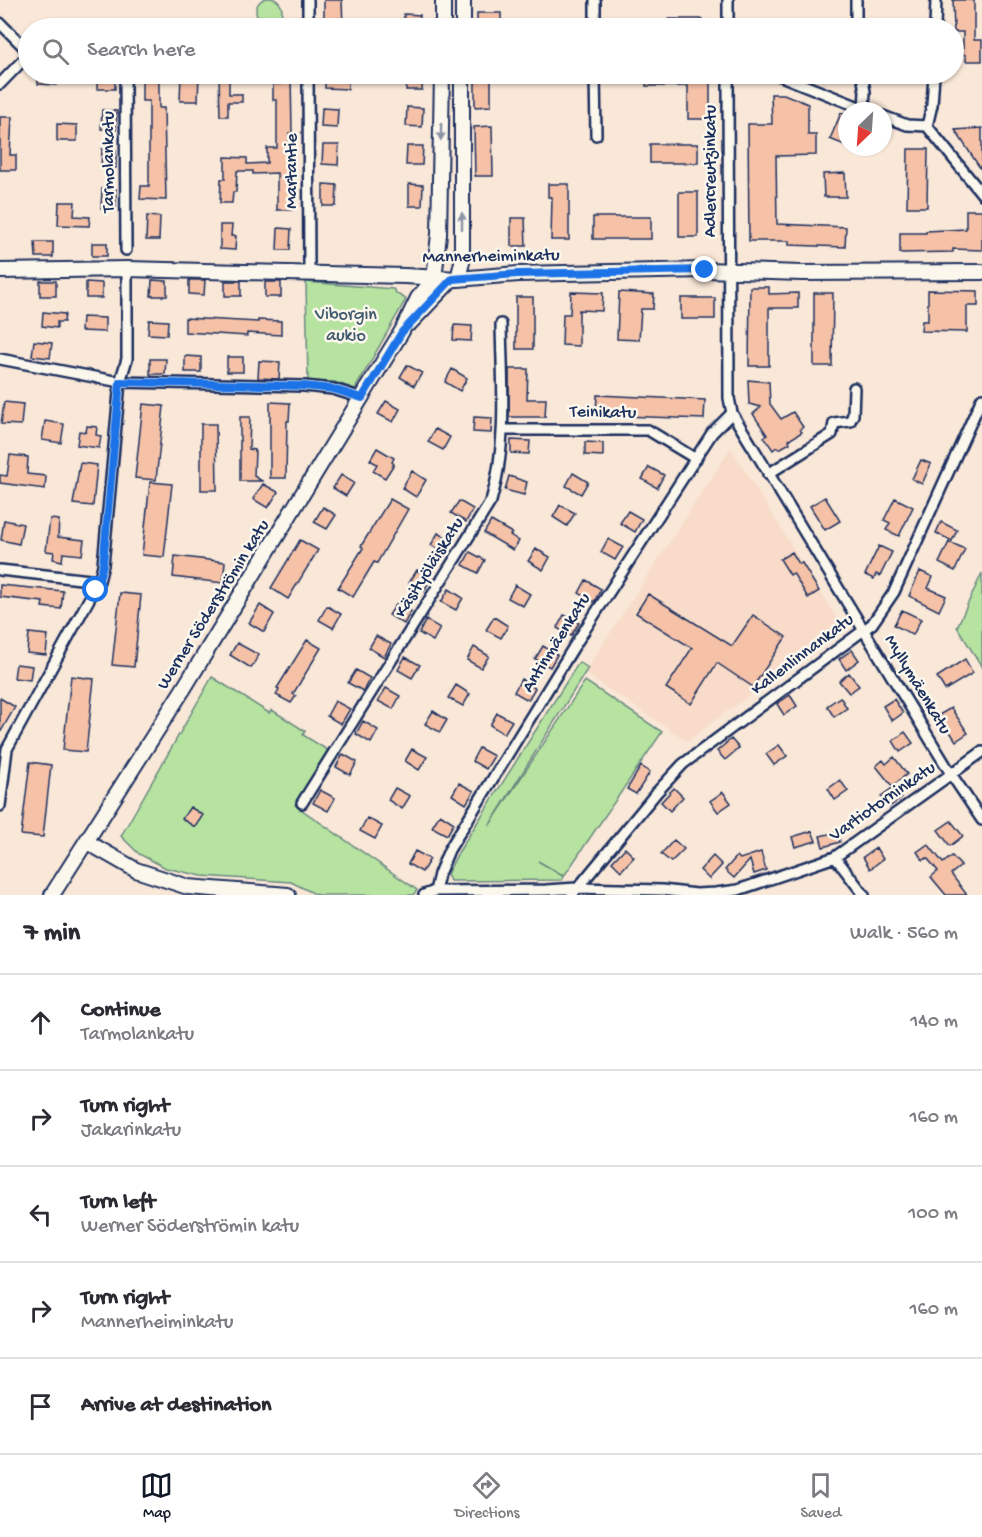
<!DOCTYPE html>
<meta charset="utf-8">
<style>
:root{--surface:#fff;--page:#f2f2f3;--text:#2b2b33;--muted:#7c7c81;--line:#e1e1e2;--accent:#111827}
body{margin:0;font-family:"Gochi Hand",sans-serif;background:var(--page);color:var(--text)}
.compass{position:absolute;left:838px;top:102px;width:54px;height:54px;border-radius:50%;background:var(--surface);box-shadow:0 2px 4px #0004;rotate:205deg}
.stop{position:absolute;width:18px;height:18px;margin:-14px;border:4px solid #1a73e8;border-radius:50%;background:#fff}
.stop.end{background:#1a73e8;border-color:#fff;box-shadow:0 2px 6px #0008}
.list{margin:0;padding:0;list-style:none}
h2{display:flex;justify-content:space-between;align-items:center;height:78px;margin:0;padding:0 24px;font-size:26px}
h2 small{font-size:20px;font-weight:400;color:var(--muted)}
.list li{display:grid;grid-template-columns:39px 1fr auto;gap:18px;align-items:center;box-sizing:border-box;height:96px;padding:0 24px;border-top:2px solid var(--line)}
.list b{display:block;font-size:22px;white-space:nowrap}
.list p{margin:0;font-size:20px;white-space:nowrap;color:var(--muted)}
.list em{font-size:20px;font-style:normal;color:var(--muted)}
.icon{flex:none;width:33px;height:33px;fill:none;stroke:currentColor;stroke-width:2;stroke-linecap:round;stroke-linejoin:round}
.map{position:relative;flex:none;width:982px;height:895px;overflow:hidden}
.search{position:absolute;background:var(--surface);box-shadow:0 2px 4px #0004;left:18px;right:18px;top:18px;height:66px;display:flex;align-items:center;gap:15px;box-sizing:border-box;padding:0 21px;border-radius:33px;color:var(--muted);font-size:22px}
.sheet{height:558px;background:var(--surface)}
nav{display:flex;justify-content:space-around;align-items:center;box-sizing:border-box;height:84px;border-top:2px solid var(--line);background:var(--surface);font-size:16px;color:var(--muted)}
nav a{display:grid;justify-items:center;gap:3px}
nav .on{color:var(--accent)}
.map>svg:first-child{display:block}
</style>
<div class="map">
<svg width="982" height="895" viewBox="0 0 982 895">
<rect width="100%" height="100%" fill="#f9e7d7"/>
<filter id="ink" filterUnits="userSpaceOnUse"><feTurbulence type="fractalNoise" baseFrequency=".0167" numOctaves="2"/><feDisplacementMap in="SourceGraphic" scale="12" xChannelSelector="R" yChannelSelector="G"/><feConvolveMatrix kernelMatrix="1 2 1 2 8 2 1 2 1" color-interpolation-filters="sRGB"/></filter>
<g filter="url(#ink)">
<path fill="#f8dcc9" d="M731,448L842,627L687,741L584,673Z"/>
<path fill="#b7e3a1" stroke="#698980" stroke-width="1.5" d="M256 11a13 13 0 1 1 26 0a13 13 0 1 1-26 0Z
M306,282L393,289L397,294L406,299L355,389L335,382L308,381Z
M982,573V667L957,627Z
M579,662L588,668L489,826L585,681L662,732L564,876L538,861L564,877L562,880L450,881L447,874L458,853Z
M212,677L269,713L272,710L305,731L303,735L329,751L295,805L417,890L413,895H317L291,882L202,876L166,868L139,854L121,836Z"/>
<path fill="#f5c1a7" stroke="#1b2f5e" stroke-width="1.5" d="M324,0H342L343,28H324Z
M953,0H974V40H982V61H966V55H963V32H954Z
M477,13H501V28H477Z
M404,14L420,15L419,28H403Z
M554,19H578V28H554Z
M669,19H702V28H669Z
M614,20H638V28H614Z
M38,74H56V85L38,84Z
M97,74H115V89H97Z
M142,74H159V108H164L166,200L140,199L141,186H149V101H142Z
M181,74H199L198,101H180Z
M281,74H291L292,133H289L292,210H277V173L253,174V171H237L236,192H233L232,203H220L221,179H225V157L247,158V164L267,163V148H277V100H273V84H281Z
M325,74H348V89L325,88Z
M475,74H491V106L475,107Z
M646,74H710V119H688V86H646Z
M219,75H229V94H242V102H228V116H220Z
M407,75H423L422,90H406Z
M771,94H784L808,104V135H816V155L776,156L777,224L846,227L845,247L789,245V241H749L748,124H772Z
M407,107L423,108L422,127L406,126Z
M322,108L338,109L337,128L321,127Z
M102,110L117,111L116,130L101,129Z
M841,113L847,115V146L830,139Z
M0,117H12L10,155H16V170H0Z
M57,124L77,125V141H57Z
M492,126L493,176H475L474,127Z
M982,128V171L955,130Z
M650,144H698V163H650Z
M323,145H339L338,165L322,164Z
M407,146H423L422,165H406Z
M102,149L116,150V168H101Z
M908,149H928L927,207H907Z
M845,173L846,197H824L823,174Z
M323,184L337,185L336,206H323Z
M409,184L423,185L422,206H409Z
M548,184H569V240H551L552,197H548Z
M102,189H116V208H101Z
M679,192H698V237H679Z
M59,202H75L74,216L90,217L89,226L58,225Z
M966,210H982V250L953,249V252L900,253V233H926V231L966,229Z
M147,216L160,217L159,240H146Z
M593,217H651V239H593Z
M511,218H525L526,246H511Z
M220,225H232L231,236H236L235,250L220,249Z
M278,228L291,229L290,250H277Z
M35,242H53V257H36Z
M92,243H107V256H92Z
M152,280L167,281V296H151Z
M189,280H205L204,295L189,294Z
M40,281H56V296H40Z
M225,281H241V296H225Z
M86,282L102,283V298H86Z
M265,282H281V297H265Z
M750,287H769V294L798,293V308H769V366H749Z
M928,290L978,291V306H967V332L921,331L922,321H928Z
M571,292L603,293L602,311L579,310V346L562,345L563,314H570Z
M619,292L654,294L653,309H641L639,340L617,339Z
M814,293H833L832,366H814Z
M516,297H533V349H516Z
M681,298H715V319H681Z
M43,312L65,314L64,322H57V328L42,326Z
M82,317L105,318V332L81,331Z
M185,318L258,322V320L281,321V335L247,333V336L185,332Z
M149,320L168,321L167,335L148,334Z
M454,325L472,326L471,341L453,340Z
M34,341L52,343L50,358L32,356Z
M185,356L201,357V372H185Z
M227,357H243V372H227Z
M150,359H166L165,374H150Z
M259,361L280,362L279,379L258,378Z
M407,365L422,373L414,386L400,377Z
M452,369L467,378L460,391L445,382Z
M509,369H528L527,399H546L545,417H509Z
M748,380L769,382L770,404L781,419L793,412L803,427L800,429L802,432L789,440L790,443L779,449L777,447L773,450L764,437L767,435L753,414L761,407L749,404Z
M597,395L705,400L704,419L596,415Z
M386,401L400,409L393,422L378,414Z
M4,402L23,404L21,425L1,424Z
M270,402L290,403L289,421H287L286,478H270Z
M143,404L164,406L156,480L135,478Z
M240,417H250L249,449L255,450L254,476L262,481H240Z
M474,417L492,418L491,433L473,432Z
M45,421L64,424L61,443L42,440Z
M201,424H216L217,490H201Z
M87,426L97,427L96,435L101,436L99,448L77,445L79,431L86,432Z
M435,429L450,437L443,450L428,442Z
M511,440L530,441L529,454L511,453Z
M585,442L603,443V456L585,455Z
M377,448L394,458L392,462L394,464L385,478L373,471L377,464L370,460Z
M10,455L28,457L27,474L46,476L45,489L0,483V475L7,476Z
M921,460L931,464L922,484L912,479Z
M80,463L97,465L93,506L73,504Z
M649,467L664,475L657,488L642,479Z
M412,471L426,480L416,497L402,488Z
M573,473L588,482L581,494L566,486Z
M341,475L354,483L346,496L333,488Z
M509,476L527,482L524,495L505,490Z
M150,482L172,484L164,557L142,555Z
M263,484L278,492L268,508L253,499Z
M825,497L840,521L825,530L810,506Z
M895,498L913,507L899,536L886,530L890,523L884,520Z
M390,499L408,509L377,563L374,562L353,597L338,588L363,548L361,546Z
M459,501L473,509L466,522L451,513Z
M560,505L575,513L567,526L553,517Z
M323,507L336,515L327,529L314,522Z
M628,511L642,519L635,532L620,523Z
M50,519L59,520L58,537L84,540L82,555L63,553L62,561L53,559L54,552L46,551Z
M4,520L23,524L19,544L1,540Z
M491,521L512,533L510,535L519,541L513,550L484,533Z
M941,522L957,530L952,541L936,533Z
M438,533L453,541L445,554L431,545Z
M608,539L623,547L615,560L601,552Z
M300,540L318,550L288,599L271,588Z
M949,542L965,549L955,571L939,563Z
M879,546L892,552L880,576L876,574L874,579L865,575Z
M536,549L550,557L543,570L528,561Z
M470,552L485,560L478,573L463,565Z
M792,552L799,564L802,563L819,591L808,598L793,573L790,575L780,559Z
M175,556L225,562L223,583L173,577Z
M417,570L431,578L424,591L409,583Z
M920,571L933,577L928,588L946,596L939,611L909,596Z
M586,580L601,589L594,602L579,593Z
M0,585L63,591L61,609L42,607L43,602L0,597Z
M515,585L530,594L523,606L508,598Z
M449,589L463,598L456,610L441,602Z
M120,593L141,595L134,667L112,665Z
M648,594L732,646L753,615L786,637L753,687L717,663L691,704L666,688L692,648L636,613Z
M397,603L411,611L404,624L389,615Z
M260,605L274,614L264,632L249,623Z
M327,606L341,614L333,628L319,620Z
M902,610L921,619L913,635L894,625Z
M564,615L579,623L571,636L557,628Z
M494,617L508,626L501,638L486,630Z
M426,620L440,628L433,641L419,633Z
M29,633L48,635L46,655L27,653Z
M376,636L391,644L384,657L369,648Z
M307,640L321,648L293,694L296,696L291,703L276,695L279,689L277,688Z
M237,643L259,655L251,668L230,655Z
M543,646L557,655L550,667L535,659Z
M474,647L489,656L481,668L467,660Z
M852,650L859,660L846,670L839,659Z
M405,657L420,665L412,678L398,670Z
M965,659L973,673L945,690L937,677Z
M16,664L32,666L30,680L14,678Z
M356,670L370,678L363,691L348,683Z
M849,673L859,686L849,693L839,681Z
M71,676L94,679L86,752L63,750Z
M521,679L535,688L528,700L514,692Z
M456,685L470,694L463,706L448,698Z
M386,688L400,696L393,709L378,701Z
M790,695L797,706L784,715L777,704Z
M840,697L847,708L834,717L827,706Z
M0,698L15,707L0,733Z
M894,699L903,713L892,721L883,706Z
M335,701L350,709L341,724L327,716Z
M951,708L968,733L956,741L939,715Z
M433,711L447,720L440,732L425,724Z
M497,713L512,721L504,734L490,725Z
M363,721L378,730L371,743L356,734Z
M905,732L913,743L900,752L893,741Z
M731,739L739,748L725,760L717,751Z
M779,745L787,756L774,765L766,754Z
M479,748L494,756L486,769L472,761Z
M412,749L427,757L419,770L405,761Z
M343,754L357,762L350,775L336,767Z
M894,757L907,774L892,786L876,766L883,760L886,764Z
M30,762L51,765L43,837L21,835Z
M641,766L650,772L636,794L627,789Z
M840,780L848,791L835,800L828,789Z
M459,783L474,791L466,804L452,795Z
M894,787L902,798L889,807L881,796Z
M395,788L410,796L402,809L388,800Z
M674,788L683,797L670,811L661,802Z
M320,790L335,798L328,811L313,803Z
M723,792L731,803L718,812L710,801Z
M190,807L203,815L195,827L182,819Z
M440,814L454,823L447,835L432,827Z
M367,818L382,826L375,839L360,831Z
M951,821L963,836L950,846L938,830Z
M812,831L816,841L795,847L792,837Z
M838,832L840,842L823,847L820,836Z
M674,840L684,849L671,862L661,854Z
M928,844L943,863L952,856L961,866L951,874L967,895H946L931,877L938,871L927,858L923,860L917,852Z
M625,848L634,857L621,871L612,862Z
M876,848L883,859L870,869L863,857Z
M415,851L430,859L422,872L408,864Z
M761,852L766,870L754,874L750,860L734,878L725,870L737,856L740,859Z
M713,856L722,865L709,879L700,870Z"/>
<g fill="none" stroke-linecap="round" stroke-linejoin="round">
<g stroke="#1b2f5e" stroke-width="14">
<path id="street" d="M728,0V28
M856,0V28
M0,23L28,51
M308,28V0
M595,28V0
M935,28L936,0
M125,74L126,250
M308,74L309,269
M595,74L596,135
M728,74L729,398L732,413L951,774L982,820
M776,74L869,111
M862,74L865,92L864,109
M0,84L28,55
M883,116L907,125L927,126L982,194
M927,126L932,105L934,74
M0,359L120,382L304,386L333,389L362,398
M502,430H648L696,459
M768,474L832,434L834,423L850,421L853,415L854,388
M0,570L99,581
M302,803L491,501C508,444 502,383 501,324
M0,806L7,749L99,581L103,565L120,382L127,359V269
M835,857L864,895
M435,891L546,890L577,888L662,890L696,894L716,893L738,890L835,857L982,752
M424,895L435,891L439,874L449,850L573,648L712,433L732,413
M572,895L657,792L683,764L872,624L894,592L982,398"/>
</g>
<g stroke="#1b2f5e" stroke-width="18">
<path id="secondary" d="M443,28V0
M463,28V0
M0,271L127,269L405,276L458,279L518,274L705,270L802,273L982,272
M434,279L439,234L442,74
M458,279L462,262V74
M410,323L452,279
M87,842L136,870L188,887L288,895
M52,895L184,688L402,331L418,298L434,279"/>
</g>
<use href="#street" stroke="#fbf7ec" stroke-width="9"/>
<use href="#secondary" stroke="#fbf7ec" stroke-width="14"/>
</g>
<defs><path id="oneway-solid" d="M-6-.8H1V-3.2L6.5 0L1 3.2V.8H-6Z" transform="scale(1.5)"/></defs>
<g fill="#8b93a5">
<use href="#oneway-solid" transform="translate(441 132) rotate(91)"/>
<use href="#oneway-solid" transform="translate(462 221) rotate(-90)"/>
</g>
</g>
<g fill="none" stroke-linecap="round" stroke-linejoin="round" filter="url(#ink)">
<path stroke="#1a73e8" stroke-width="8" d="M96,590L103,565L120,382L304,386L333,389L362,398L402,332L452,279L518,274L705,270"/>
</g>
<g text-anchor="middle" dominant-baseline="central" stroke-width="5" stroke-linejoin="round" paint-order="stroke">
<g font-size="18" fill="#1b2f5e" stroke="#fbf7ec">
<text transform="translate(109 162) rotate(-90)">Tarmolankatu</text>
<text transform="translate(292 171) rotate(-90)">Martantie</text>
<text transform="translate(711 171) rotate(-90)">Adlercreutzinkatu</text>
<text transform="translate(491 257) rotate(-1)">Mannerheiminkatu</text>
<text transform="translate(603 413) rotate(1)">Teinikatu</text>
<text transform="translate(430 568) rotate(-58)">Käsityöläiskatu</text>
<text transform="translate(214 605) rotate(-58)">Werner Söderströmin katu</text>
<text transform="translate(557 643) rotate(-58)">Antinmäenkatu</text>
<text transform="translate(803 655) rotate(-37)">Kallenlinnankatu</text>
<text transform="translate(917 685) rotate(59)">Myllymäenkatu</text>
<text transform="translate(883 802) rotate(-35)">Vartiotorninkatu</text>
</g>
<g font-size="18" fill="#425c6f" stroke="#fbf7ec">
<text x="346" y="315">Viborgin<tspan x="346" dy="21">aukio</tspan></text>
</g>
</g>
</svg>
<svg class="compass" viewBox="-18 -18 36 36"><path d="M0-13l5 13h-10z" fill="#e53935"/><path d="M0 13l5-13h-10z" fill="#7c7c81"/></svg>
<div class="stop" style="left:96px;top:590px"></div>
<div class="stop end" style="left:705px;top:270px"></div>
<div class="search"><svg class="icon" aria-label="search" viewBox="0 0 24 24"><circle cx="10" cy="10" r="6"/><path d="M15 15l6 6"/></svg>Search here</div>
</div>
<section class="sheet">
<h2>7 min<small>Walk · 560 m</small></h2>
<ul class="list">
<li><svg class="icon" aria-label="ahead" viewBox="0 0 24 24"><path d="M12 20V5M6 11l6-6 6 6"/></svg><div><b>Continue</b><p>Tarmolankatu</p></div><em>140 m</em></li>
<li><svg class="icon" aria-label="right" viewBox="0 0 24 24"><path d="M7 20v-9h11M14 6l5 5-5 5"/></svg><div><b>Turn right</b><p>Jakarinkatu</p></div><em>160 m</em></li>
<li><svg class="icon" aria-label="left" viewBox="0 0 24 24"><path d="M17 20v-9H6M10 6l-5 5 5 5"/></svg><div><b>Turn left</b><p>Werner Söderströmin katu</p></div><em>100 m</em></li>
<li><svg class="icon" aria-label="right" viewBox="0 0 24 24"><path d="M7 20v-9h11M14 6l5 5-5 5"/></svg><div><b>Turn right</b><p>Mannerheiminkatu</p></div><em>160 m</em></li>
<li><svg class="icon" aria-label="arrive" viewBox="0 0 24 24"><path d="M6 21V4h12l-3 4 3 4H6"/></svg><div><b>Arrive at destination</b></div></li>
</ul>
</section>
<nav>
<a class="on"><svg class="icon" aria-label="map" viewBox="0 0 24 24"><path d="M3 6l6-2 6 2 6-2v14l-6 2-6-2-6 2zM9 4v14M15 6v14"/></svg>Map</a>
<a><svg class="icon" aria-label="directions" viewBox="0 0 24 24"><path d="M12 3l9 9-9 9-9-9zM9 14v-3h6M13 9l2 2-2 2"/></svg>Directions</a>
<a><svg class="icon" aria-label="saved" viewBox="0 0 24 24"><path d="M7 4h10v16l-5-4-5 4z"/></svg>Saved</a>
</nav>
